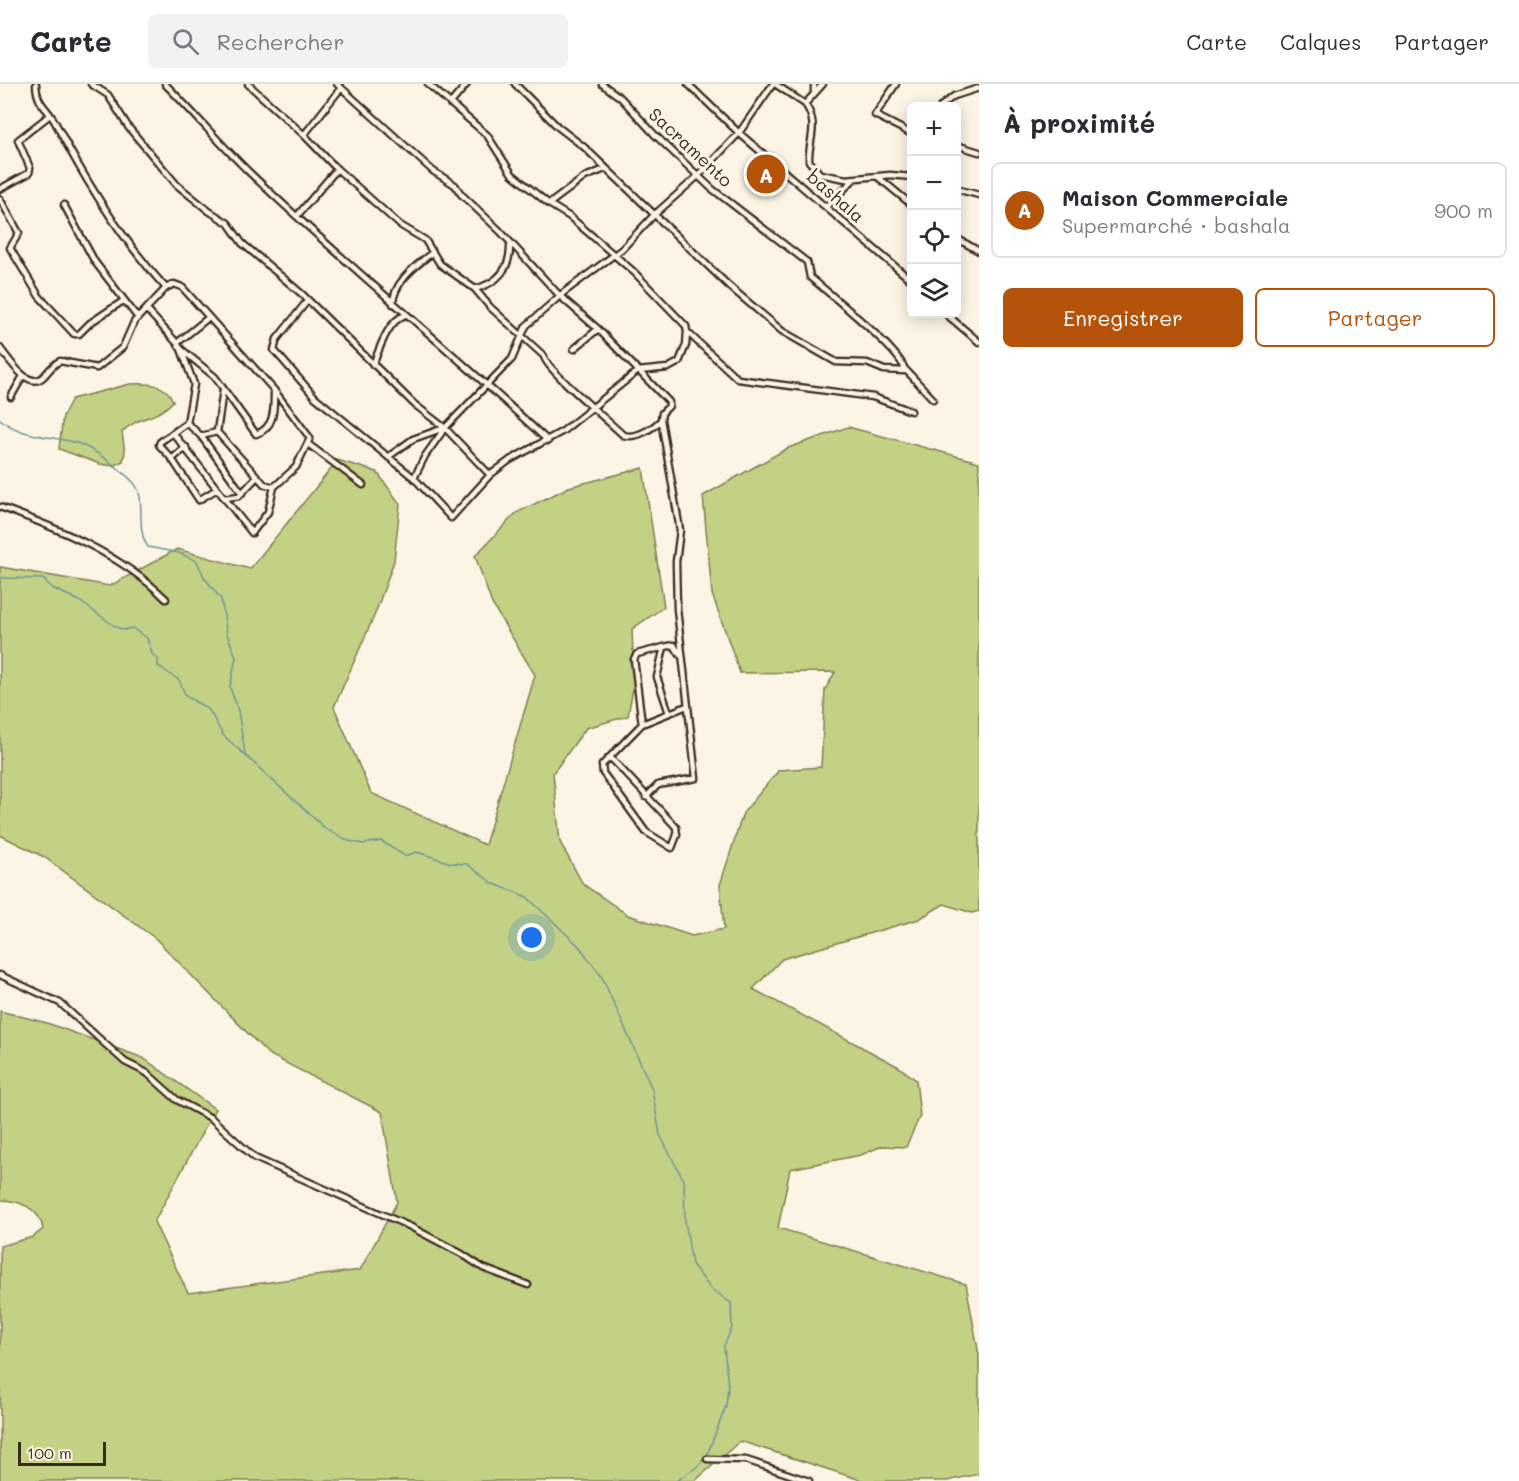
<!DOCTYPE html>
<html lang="fr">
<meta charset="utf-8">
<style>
:root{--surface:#fff;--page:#f2f2f3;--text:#2b2b33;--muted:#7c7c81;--line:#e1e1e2;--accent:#b45309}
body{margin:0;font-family:Mali,sans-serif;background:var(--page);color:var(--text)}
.controls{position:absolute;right:18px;top:18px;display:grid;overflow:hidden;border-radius:9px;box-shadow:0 3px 15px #0003}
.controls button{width:54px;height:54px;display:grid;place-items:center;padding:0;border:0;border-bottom:2px solid var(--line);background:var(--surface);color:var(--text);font:30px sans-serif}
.scale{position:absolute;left:18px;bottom:15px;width:88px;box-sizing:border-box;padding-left:6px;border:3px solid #3b2a1e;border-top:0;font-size:16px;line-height:21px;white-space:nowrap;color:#3b2a1e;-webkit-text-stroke:4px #fcf5e5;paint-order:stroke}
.you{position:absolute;left:532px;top:854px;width:21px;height:21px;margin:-15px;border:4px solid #fff;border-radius:50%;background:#1a73e8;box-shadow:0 0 0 9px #1a73e833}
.badge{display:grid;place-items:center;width:39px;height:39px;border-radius:50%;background:var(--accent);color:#fff;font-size:20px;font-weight:700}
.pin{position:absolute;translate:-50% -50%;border:3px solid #fff;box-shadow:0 2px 6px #0006}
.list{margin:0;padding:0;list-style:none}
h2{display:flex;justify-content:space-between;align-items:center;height:78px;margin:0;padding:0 24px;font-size:26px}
h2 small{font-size:20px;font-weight:400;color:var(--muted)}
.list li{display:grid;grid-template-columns:39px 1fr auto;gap:18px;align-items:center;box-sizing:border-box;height:96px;margin:0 12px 12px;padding:0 12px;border:2px solid var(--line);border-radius:9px}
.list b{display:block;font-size:22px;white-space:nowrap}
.list p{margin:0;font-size:20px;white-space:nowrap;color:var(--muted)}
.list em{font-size:20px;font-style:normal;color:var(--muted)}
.actions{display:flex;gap:12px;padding:18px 24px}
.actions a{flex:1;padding:14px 0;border:2px solid var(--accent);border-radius:9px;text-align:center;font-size:21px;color:var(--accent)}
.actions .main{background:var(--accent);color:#fff}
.icon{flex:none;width:33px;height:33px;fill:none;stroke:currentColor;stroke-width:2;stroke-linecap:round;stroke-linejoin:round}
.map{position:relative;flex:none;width:979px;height:1397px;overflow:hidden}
header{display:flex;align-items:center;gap:36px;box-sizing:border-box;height:84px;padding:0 30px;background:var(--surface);border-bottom:2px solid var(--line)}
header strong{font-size:28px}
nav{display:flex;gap:33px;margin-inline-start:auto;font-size:21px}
.search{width:420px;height:54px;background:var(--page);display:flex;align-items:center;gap:15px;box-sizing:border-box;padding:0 21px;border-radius:9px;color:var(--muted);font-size:22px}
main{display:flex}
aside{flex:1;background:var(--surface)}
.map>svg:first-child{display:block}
</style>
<header>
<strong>Carte</strong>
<div class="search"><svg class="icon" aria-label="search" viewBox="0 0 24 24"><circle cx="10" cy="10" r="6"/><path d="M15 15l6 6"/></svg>Rechercher</div>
<nav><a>Carte</a><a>Calques</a><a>Partager</a></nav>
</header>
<main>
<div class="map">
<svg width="979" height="1397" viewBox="0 0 979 1397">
<rect width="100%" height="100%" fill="#fcf5e5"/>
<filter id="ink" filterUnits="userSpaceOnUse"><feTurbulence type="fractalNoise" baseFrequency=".0167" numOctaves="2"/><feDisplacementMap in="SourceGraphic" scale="12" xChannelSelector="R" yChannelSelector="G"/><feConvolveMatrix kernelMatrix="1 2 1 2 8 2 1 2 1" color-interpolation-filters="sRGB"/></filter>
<g filter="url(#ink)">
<path fill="#c3d185" stroke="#7f7e52" stroke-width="1.5" d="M130,300C148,299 166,299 173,317C159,335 137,332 122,348L125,368L123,377L113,382L100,380L59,365L63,332L72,315Z
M848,343L979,378V827L972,829L944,820L919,835L782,875L753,905L899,983L916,996L920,1032L906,1063L882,1062L861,1071L790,1085L778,1144L966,1200L979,1271V1390L947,1397H864L740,1357L695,1397H0V1162L33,1153L43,1145C40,1124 19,1116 0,1116V927L47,939L143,974L215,1025L154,1138L188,1209L360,1186L397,1118L382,1028L268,970L156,855L44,773L0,751V483L110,502L177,465L250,485L338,376L377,388L400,420L394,477L375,530L334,623L371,709L485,761L535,591L492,520L475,472L516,429L569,403L643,384L664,523L632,545L634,599L628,632L586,644L553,689L560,758L583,800L628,831L692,852L724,845L720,801L743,729L779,686L821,683L825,606L835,588L740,589L712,510L703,412L788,364Z"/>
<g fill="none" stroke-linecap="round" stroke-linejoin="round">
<path stroke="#6c9499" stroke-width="1.5" d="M0,335C22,354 50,351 77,359C93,364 122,386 133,398C148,413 134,443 148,463L179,469L197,477L204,493L221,515L227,550L236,573L230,603L238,627L245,669
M0,494L43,495L52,504L78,516L116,543L124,546L132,544L147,554L152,570L158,575V582L179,596L186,612L209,626L223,651L326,745L349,757L364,760L381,757L405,772L417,768L451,779L467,780L492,799L527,813L579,862L602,893L652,1005L660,1051L684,1097L685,1137L692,1180L710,1204L731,1219L732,1243L724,1262L728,1303L726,1322L707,1371L697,1383L676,1397"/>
<g stroke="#3b2a1e" stroke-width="9">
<path id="minor" d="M36,0C37,22 47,22 56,40C86,98 122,156 166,204L174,200L182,203L274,306L310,354L296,383L274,403L268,428L252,449L173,349
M91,0L108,11L129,44L177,101L209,127L228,139L242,159L302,210L414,320L445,344L490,391
M165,0C194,29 220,60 250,89C346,181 450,265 548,357
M248,0L304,51L337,85L400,141L425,156L440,180L475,205L490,223L544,272C544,284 610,338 623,351C636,355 652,345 661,336L680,446L676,478L677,525L696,694L658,701L646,713
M337,0L433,87L455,101L461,110L500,147L560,212L598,245L669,318V322L662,329L661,336
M428,0L487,51L512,90L549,120L570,133L634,188L686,242L687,248L738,295L873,313L911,327
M515,0L558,43L584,63L729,202L782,247L836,278L867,279L884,286L905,287C904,269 827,208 810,193L807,178L711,104L655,51L621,14L602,0
M688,0L739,49L912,197
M775,0L805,20L823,0
M814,0V10
M896,0L875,31L912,50
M450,20L467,0
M805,20C820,41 808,57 809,77L820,90L846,95L890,91L912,93
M941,22L954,12L979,4
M304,51L341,4
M956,61L979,68
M878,93L912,121
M0,105L29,89L30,84L18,56L50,31
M956,105L979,111
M0,115L19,149L10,164L39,212L74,250H79L90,239L123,217
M549,120L585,93L605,85
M64,121L95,178L138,234
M827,122L854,95
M297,132L337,85
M956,154L979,167
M475,205C498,199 511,184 510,160
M308,216L277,255L274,266L315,313L414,394L451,434L490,391L510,376L563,347L638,287L668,284L679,278L686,261L687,248
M393,220C393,198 417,181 433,168
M147,226L177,259L208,234
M946,230L979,258
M177,259L181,265L215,293L256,350C275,344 274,325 274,308
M0,264C8,274 28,307 43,293C49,287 52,281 60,277L97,284L123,263L134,238L166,204
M181,265L194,300L187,339
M574,265L598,245
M373,281C380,264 387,238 405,231
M905,285L933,315
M11,313L23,292
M187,339L160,358L159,361L172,375L199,416L217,405
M187,339L201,352L242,409
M217,348L264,400L274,403
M217,348L223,306
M201,352L217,348
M308,360L363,401
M388,373L413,355L444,344
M172,375L186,363
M414,394L425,372L445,344L512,275L526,242L563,209L622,165L654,131L698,92L739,49L773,0
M225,414L239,412L257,393
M0,423C60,445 120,470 166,515
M669,629L657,593L664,563L674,561L680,571
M642,640L634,575L637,570L664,563
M611,674L676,743L677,751L672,764L646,748L603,689L602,681L642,640L687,622
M0,891L60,919L125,978L147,989L177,1016L211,1034L255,1074L411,1143L462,1170L483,1184L528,1201
M707,1375L746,1376L809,1397"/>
</g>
<use href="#minor" stroke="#fcf5e5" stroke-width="4.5"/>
</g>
</g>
<g text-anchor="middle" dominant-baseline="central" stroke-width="6" stroke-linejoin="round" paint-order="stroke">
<g font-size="18" fill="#3b2a1e" stroke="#fcf5e5">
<text transform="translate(691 63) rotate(43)">Sacramento</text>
<text transform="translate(836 112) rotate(41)">bashala</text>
</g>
</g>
</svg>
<div class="controls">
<button>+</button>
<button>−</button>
<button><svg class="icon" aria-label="locate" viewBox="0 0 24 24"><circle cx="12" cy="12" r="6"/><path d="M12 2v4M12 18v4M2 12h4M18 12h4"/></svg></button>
<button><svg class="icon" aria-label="layers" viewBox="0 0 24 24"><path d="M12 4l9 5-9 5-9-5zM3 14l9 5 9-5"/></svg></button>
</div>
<div class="scale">100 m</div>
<div class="you"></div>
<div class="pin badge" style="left:766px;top:90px">A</div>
</div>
<aside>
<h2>À proximité<small></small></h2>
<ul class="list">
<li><span class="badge">A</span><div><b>Maison Commerciale</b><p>Supermarché · bashala</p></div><em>900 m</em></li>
</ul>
<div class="actions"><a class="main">Enregistrer</a><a>Partager</a></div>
</aside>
</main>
